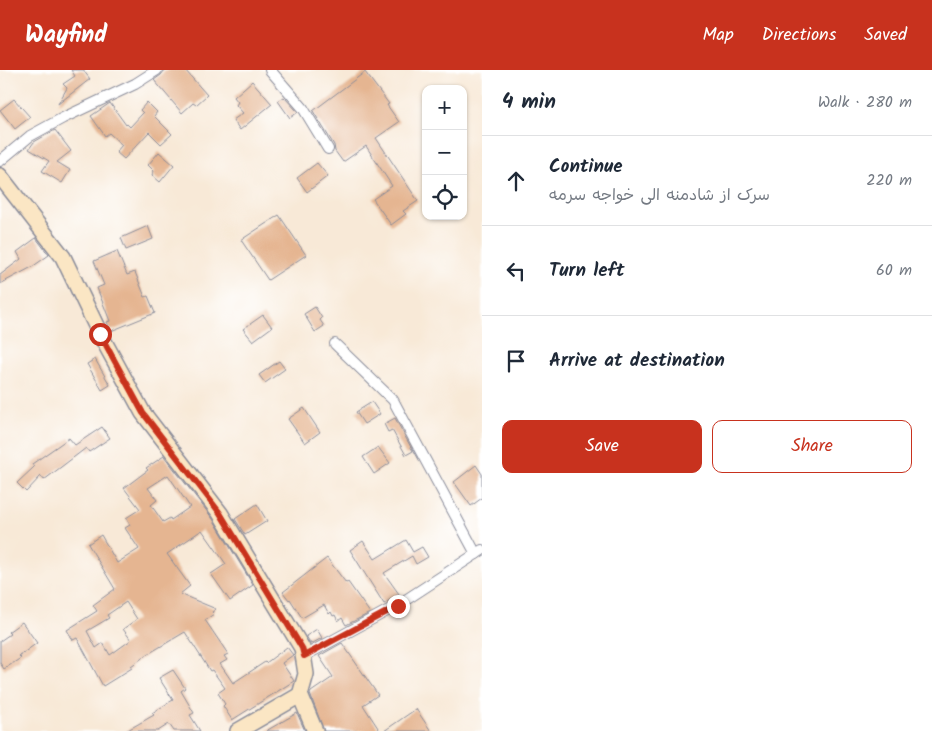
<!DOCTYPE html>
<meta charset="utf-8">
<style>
:root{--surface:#fff;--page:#f6f6f7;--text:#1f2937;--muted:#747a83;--line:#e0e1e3;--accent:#c8321e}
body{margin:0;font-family:Kalam,"Playpen Sans Arabic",sans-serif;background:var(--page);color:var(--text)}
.controls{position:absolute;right:15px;top:15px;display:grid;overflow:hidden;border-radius:10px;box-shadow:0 1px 4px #0004}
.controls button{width:45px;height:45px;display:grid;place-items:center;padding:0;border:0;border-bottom:1px solid var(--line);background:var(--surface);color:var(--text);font:25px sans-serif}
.stop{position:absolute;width:15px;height:15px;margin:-11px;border:4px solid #c8321e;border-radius:50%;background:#fff}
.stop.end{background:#c8321e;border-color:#fff;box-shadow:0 1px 5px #0008}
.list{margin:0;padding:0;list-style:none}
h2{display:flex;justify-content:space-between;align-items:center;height:65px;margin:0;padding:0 20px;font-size:21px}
h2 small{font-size:16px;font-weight:400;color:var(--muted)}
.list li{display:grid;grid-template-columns:32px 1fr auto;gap:15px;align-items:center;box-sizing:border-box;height:90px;padding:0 20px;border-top:1px solid var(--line)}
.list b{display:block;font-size:19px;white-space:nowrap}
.list p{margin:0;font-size:16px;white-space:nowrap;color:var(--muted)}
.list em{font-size:16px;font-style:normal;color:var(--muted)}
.actions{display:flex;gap:10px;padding:15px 20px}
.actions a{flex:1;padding:11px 0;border:1px solid var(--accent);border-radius:10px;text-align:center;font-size:18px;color:var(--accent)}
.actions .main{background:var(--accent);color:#fff}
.icon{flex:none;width:28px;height:28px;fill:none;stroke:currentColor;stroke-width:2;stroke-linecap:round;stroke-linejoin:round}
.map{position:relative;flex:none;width:482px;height:661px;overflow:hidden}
header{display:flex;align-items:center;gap:30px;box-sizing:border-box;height:70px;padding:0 25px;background:var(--accent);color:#fff}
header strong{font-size:24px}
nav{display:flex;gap:28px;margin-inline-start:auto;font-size:18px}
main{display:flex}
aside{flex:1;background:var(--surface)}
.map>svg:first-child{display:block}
.building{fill:#e5b591;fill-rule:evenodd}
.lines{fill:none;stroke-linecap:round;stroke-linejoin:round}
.street-casing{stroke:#8a8c9a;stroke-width:12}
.secondary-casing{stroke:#8a8c9a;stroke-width:18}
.street{stroke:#fff;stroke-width:10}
.secondary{stroke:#fbe6c4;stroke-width:15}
.route{stroke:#c8321e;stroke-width:6}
</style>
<header>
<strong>Wayfind</strong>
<nav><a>Map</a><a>Directions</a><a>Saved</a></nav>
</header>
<main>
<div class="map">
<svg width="482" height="661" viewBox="0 0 482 661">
<rect width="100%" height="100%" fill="#fff"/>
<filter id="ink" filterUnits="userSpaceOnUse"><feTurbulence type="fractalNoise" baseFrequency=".02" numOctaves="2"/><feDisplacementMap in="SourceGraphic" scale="10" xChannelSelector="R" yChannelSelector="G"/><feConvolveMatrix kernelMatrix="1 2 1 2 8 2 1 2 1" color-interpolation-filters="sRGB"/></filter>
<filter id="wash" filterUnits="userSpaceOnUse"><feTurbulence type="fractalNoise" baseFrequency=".0096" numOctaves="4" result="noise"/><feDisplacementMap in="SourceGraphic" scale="20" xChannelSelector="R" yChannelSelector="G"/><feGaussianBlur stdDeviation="1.12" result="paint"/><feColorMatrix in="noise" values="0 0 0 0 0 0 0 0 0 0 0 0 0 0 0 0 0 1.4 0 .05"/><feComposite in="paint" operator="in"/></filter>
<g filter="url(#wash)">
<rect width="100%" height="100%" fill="#f8e9d7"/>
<g id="blocks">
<!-- building -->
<g class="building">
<polygon points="71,0 83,0 90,9 58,34 67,18 63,14 75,6"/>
<polygon points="165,0 185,0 207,25 196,35 193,33 182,43 154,10 161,5"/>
<polygon points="365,2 389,34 387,35 399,52 376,68 418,131 403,141 406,144 391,155 373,129 392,116 366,76 343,92 335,81 334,75 313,41"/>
<polygon points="252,11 272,34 240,60 233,50 243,43 236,35 238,32 234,27"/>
<polygon points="284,27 298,42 290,48 278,31"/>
<polygon points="14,29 30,47 15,59 0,40"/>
<polygon points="147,32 157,42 154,46 172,64 161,74 149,62 124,89 116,82 122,75 109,63 105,66 91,46 110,33 126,55 127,54 130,57 143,43 140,40"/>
<polygon points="55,60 71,81 57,92 70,100 62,113 42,101 49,91 29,79 34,72"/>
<polygon points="159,82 174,95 160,112 152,105 154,101 148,95"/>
<polygon points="317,93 328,106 307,122 297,108"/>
<polygon points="279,145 306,185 268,210 241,170"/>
<polygon points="148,156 153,169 126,180 121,168"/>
<polygon points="36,168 49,185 32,197 0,214 0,205 21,189 17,182"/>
<polygon points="117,181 127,205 135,202 145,227 148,226 155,243 111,261 107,252 110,251 97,218 104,215 94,191"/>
<polygon points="315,237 322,248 320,250 324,256 315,262 304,244"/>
<polygon points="263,245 272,257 253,271 243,259"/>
<polygon points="95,289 110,315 102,320 87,294"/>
<polygon points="279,291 285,299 265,313 259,305"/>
<polygon points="372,332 380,344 364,354 356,342"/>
<polygon points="304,338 320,362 305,373 288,349"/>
<polygon points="395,348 413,381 406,385 392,360 388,362 384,354"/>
<polygon points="102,357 110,368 89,382 86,378 44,410 41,406 26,422 17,413 34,397 32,394 69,368 75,375"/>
<polygon points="378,377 390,393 374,404 363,387"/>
<path d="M164 386 213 449 253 515 230 531 211 504 226 494 202 460 167 484 190 516 180 524 216 539 212 542 214 544 205 550 228 584 224 586 227 590 220 594 233 613 265 592 266 593 287 577 293 585 282 593 294 611 232 650 223 636 225 634 218 623 225 618 212 600 210 601 185 562 148 584 131 596 132 598 103 616 77 568 73 570 67 560 97 541 93 535 115 519 88 474 101 465 117 493 139 479 125 458 130 455 126 448 140 439 124 418 148 400 146 398ZM168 405 190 437 171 450 170 448 163 452 151 435 157 430 148 418ZM126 532 137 549 123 559 131 570 110 585 103 573 96 578 87 561 109 548 107 545Z"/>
<polygon points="476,395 482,404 482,428 471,436 454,412"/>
<polygon points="257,434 267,451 245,465 235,449"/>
<polygon points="406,470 413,482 422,477 428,487 416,494 412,486 384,503 399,524 384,534 350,480 363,471 375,489"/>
<polygon points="327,488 346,513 348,512 370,543 346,555 342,548 338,551 335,545 333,546 331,542 329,544 324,535 302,548 290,529 289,530 283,522"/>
<polygon points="22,552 37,573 19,586 21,588 4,599 0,593 0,571 10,564 8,562"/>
<polygon points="317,559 322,568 311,574 306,566"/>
<polygon points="342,573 378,625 363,635 380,661 324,661 310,624 311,622 333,607 319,586"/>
<polygon points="173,600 185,618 181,621 194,643 190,645 200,661 174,661 169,654 158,661 126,661 154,645 152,643 173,630 159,608"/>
<polygon points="416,639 431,661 384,661"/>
<polygon points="297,643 305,661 266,661"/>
</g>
</g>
</g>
<g filter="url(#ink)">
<use href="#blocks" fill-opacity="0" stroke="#8a8c9a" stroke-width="1"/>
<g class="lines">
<!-- street casing -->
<g class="street-casing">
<g id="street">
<polyline points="270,0 303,38 328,79"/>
<polyline points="0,91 30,66 63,48 135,14 157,0"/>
<polyline points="335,274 393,330 476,484"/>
<polyline points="304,586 398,535 482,480"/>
</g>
</g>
<!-- secondary casing -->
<g class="secondary-casing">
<g id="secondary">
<polyline points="0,106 63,187 100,264 143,343 220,443 302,578 306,604 300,625 315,661"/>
<polyline points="238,661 300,625"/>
</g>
</g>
<!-- street -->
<use href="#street" class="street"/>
<!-- secondary -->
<use href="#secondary" class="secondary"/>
</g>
</g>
<g class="lines" filter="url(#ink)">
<!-- route -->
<polyline class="route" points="100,264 143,343 220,443 302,578 304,586 398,536"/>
</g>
</svg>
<div class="controls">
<button>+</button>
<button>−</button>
<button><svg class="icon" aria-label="locate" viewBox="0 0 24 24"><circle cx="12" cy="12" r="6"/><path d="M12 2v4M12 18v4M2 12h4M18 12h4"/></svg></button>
</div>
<div class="stop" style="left:100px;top:264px"></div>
<div class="stop end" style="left:398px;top:536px"></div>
</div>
<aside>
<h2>4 min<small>Walk · 280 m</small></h2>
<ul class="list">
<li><svg class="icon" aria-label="ahead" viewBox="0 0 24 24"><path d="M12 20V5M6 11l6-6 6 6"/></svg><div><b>Continue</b><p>سرک از شادمنه الی خواجه سرمه</p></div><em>220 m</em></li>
<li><svg class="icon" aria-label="left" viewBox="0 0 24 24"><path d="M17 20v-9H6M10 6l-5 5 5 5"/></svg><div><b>Turn left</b></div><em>60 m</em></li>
<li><svg class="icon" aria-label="arrive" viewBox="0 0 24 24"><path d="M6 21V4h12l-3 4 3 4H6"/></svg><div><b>Arrive at destination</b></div></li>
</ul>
<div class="actions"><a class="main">Save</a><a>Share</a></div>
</aside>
</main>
